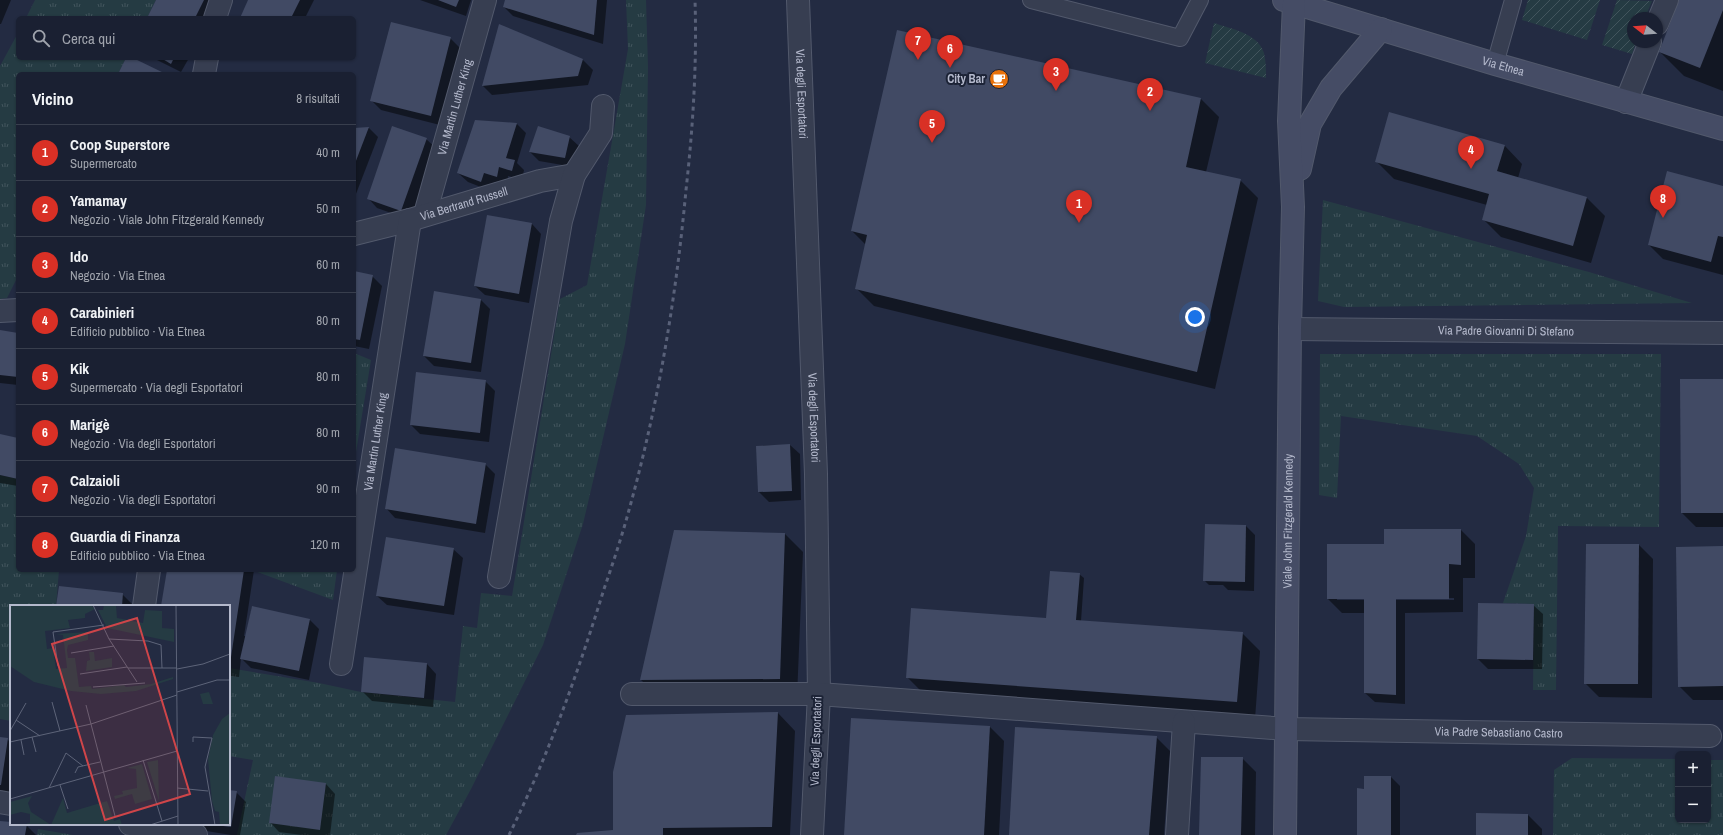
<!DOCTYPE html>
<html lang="it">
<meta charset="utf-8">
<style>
:root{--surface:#1a2032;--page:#23283a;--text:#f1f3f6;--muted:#9fa3ac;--line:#383e4d;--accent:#d93025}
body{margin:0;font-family:"Archivo Narrow",sans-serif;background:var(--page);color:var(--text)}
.controls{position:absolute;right:12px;bottom:12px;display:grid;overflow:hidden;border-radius:6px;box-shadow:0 1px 3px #0004}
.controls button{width:36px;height:36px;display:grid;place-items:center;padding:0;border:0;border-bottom:1px solid var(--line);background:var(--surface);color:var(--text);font:20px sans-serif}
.compass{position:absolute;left:1627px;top:12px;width:36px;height:36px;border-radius:50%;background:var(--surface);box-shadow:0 1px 3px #0004;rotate:287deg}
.you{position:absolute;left:1195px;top:317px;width:14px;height:14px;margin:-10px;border:3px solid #fff;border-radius:50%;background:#1a73e8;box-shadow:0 0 0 6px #1a73e833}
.badge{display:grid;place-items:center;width:26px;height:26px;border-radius:50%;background:var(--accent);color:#fff;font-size:13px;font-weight:700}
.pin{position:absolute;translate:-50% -33px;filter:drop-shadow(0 1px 2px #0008)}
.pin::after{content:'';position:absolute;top:21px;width:14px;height:12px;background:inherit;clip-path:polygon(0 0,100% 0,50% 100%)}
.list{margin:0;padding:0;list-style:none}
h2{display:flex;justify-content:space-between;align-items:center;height:52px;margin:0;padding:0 16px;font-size:17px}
h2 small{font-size:13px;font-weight:400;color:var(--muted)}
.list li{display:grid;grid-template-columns:26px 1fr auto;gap:12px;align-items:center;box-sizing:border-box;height:56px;padding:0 16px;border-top:1px solid var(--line)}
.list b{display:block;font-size:15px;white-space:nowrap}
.list p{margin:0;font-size:13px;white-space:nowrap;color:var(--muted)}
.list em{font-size:13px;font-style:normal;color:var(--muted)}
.icon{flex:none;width:22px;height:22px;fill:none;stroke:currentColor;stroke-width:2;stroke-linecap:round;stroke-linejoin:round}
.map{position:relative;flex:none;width:1723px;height:835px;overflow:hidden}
.search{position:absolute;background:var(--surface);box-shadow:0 1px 3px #0004;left:16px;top:16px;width:340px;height:44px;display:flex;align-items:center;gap:10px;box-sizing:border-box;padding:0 14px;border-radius:6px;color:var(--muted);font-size:15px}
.panel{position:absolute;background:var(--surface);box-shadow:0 1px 3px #0004;left:16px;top:72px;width:340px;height:500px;border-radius:6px}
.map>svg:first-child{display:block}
.grass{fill:url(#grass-tufts)}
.garden{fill:url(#garden-furrows)}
.shadow{fill:#0007;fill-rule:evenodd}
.building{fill:#414a64}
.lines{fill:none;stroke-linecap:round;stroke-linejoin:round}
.service-casing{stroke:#52596c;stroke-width:18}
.minor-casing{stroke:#52596c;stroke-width:24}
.secondary-casing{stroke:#52596c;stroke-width:24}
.service{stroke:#373e51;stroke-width:16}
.minor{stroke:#373e51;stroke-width:22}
.secondary{stroke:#454c65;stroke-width:22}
.rail{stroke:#596179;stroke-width:3;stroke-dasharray:4 4;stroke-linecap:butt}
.labels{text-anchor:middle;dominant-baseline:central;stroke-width:4;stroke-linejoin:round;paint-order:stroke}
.street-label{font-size:12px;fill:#b4b9cc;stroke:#1c2336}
.poi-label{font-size:12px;font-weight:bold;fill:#b4b9cc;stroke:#1c2336;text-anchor:end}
.inset-road{fill:none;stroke:#5d6479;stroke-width:1}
.view{fill:#cf4549;fill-opacity:0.15;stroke:#cf4549;stroke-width:2}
.inset-edge{fill:none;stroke:#b4b9cc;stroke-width:2}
</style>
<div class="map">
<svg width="1723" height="835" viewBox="0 0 1723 835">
<defs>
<pattern id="grass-tufts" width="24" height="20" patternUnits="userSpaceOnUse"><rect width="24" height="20" fill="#253b43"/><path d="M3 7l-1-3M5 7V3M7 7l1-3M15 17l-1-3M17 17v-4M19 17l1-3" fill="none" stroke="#42555d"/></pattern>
<pattern id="garden-furrows" width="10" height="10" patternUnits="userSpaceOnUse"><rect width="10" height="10" fill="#253b43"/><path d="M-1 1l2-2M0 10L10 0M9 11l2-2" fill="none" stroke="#42555d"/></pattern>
</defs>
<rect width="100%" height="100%" fill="#232b42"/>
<!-- grass -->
<g class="grass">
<polygon points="35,0 156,0 147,18 26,18"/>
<polygon points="626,0 646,0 648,67 646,205 625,344 583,524 543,645 471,789 446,835 237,835 253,760 229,756 229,668 319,683 361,692 455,702 463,626 477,628 481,593 512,596 560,299 587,285 628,49"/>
<polygon points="18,33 18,58 126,58 118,74 18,74 18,276 7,298 0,299 0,66"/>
<polygon points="1323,200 1589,272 1692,303 1344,307 1318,301"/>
<polygon points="354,353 371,360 354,464"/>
<polygon points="1320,354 1661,354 1659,527 1558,526 1556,690 1533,690 1534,604 1503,603 1526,536 1534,488 1519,464 1477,436 1341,416 1337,498 1319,495"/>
<polygon points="0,475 18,479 18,570 59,570 56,606 11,606 11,721 0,719"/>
<polygon points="252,570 337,570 333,600"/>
<polygon points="1572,758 1678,759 1678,820 1708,820 1708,760 1723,760 1723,835 1553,835 1554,770"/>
<polygon points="38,829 73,835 37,835"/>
</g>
<!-- garden -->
<g class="garden">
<polygon points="1528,0 1600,0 1587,40 1522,20"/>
<polygon points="1617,0 1652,1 1645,18 1633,18 1633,42 1636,42 1632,54 1602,45"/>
<path d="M1214 23C1231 29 1258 33 1264 53 1266 61 1266 70 1266 78L1205 63Z"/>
</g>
<!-- shadow -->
<g class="shadow">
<polygon points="0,0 11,0 1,24 0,24"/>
<polygon points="157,0 218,0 209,18 148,18"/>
<polygon points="249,0 314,0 305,18 241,18"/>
<polygon points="420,0 471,0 466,16"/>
<polygon points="506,0 607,0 603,44 513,16 504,7"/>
<polygon points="1680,0 1723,0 1723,91 1684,76 1660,52"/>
<polygon points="500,26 583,60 593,70 588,85 492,95 483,86"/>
<polygon points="898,31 1201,99 1219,117 1206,172 1240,180 1258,198 1215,389 874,306 856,288 866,245 852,231"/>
<polygon points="450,38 460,48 440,125 381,110 371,100"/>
<polygon points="153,58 189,58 181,72"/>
<polygon points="517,124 526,133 517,163 524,170 522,180 508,176 507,186 494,182 491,191 468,182 458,173"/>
<polygon points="369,128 378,137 354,199 354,129"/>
<polygon points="569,137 579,146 574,167 539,161 530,152"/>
<polygon points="426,139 436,148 411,220 377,208 368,198"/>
<polygon points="1505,146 1522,164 1518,178 1587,198 1605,216 1591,263 1501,237 1483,219 1487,205 1394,179 1376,161"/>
<polygon points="1723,187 1723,275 1663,259 1649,245"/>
<polygon points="488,216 532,224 541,234 529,303 485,295 475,286"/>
<polygon points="354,272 372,276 382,286 369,349 354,346"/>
<polygon points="481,300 490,309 481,372 434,366 424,356"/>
<polygon points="0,331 18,334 18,385 0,383"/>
<polygon points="1723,380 1723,527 1696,527 1682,513"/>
<polygon points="485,381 495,391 489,442 420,434 411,425"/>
<polygon points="0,435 18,439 18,486 0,483"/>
<polygon points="790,445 800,454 801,500 769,502 759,492 757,446"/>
<polygon points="485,464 495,474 485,533 395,518 386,508"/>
<polygon points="1246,526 1255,535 1254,591 1228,590 1223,585 1209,585 1204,580"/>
<path d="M1461 530 1475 544V578H1463V612L1405 613V704L1375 702 1365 693V613H1342L1328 599 1385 545ZM1337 598H1454V600H1337Z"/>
<polygon points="785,534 803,552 797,697 659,697 641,680"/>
<polygon points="1639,545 1653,559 1652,698 1599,697 1585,683"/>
<polygon points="1723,547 1723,700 1693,700 1679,686"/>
<polygon points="453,549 463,558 454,615 387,605 377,596"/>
<polygon points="168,570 254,570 244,636 246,636 252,607 310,620 319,629 309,680 251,668 241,658 239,677 229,676 229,606 162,606"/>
<polygon points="1079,574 1084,578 1081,621 1242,633 1260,651 1255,719 921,691 907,677 1049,619"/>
<polygon points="122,594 132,604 132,606 57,606"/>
<polygon points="1479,604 1533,605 1543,614 1542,669 1488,669 1478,659"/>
<polygon points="427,664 436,674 433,707 372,701 362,691"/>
<polygon points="778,713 795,731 790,835 577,835 616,832"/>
<polygon points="990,727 1004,741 999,835 845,835"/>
<polygon points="1156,737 1170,751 1164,835 1010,835"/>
<polygon points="0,738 7,739 11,743 10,796 0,794"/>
<polygon points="1242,758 1256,772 1255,835 1200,835"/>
<polygon points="1391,777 1400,786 1400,835 1358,835"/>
<polygon points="326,784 335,794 330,835 302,835 279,832 270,822"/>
<polygon points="229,791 236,792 246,802 240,835 231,835 163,824 229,824"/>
<polygon points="1528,815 1542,829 1542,835 1477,835"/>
<polygon points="0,822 26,825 36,835 0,835"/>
</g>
<!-- building -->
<g class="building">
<polygon points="156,0 204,0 195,18 147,18"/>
<polygon points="248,0 300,0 291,18 240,18"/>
<polygon points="438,0 459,0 456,7"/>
<polygon points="505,0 597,0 594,35 503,7"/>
<polygon points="1679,0 1723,0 1723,10 1700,68 1659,52"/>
<polygon points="391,22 451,37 431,116 370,101"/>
<polygon points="499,24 583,59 578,76 482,86"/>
<polygon points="897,30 1201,98 1186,167 1241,179 1197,372 855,289 867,235 851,231"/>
<polygon points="126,58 133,58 166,74 118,74"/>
<polygon points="161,58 174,58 171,64"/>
<polygon points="1389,112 1505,145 1497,171 1587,197 1573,246 1482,220 1489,194 1375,162"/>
<polygon points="475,120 517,123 506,158 515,160 512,171 499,167 497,177 484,173 481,182 457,173"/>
<polygon points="392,126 427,138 401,211 367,199"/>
<polygon points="538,126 570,136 565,158 529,152"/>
<polygon points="369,127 354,166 354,128"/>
<polygon points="1667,171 1723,186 1723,237 1718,236 1711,262 1648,245"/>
<polygon points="487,215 532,223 519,294 474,286"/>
<polygon points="354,271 373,275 360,340 354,339"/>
<polygon points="434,291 481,299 471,363 423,356"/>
<polygon points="0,330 18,333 18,377 0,375"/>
<polygon points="416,372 486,380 480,433 410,425"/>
<polygon points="1680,379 1723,379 1723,513 1681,513"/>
<polygon points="0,434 18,438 18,479 0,475"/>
<polygon points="790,444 792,491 758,492 756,446"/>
<polygon points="395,448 486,463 476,524 385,509"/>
<polygon points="1205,524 1246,525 1245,582 1203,581"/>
<polygon points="1384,529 1461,529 1461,565 1449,564 1449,599 1396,599 1396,695 1364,693 1364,599 1327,599 1327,544 1384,544"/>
<polygon points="674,530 785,533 780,679 640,680"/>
<polygon points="386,537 454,548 444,606 376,596"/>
<polygon points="1586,544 1639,544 1638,684 1584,684"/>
<polygon points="1723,546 1723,686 1678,687 1676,547"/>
<polygon points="167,570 244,570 230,664 229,606 161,606"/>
<polygon points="1050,571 1080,573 1076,620 1243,632 1237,702 906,678 911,608 1046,618"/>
<polygon points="59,586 123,593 122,606 56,606"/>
<polygon points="1478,603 1534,604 1533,660 1477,659"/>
<polygon points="252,606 310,619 299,671 240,659"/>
<polygon points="364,657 427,663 424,698 361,692"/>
<polygon points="778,712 772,827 663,828 663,835 576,835 577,833 613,830 613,772 626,715"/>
<polygon points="851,718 990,726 984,835 844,835"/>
<polygon points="1015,727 1157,736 1149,835 1009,835"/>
<polygon points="0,737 8,738 1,785 0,785"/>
<polygon points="1201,757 1243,757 1241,835 1199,835"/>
<polygon points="275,776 326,783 320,830 269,823"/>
<polygon points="1364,776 1391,776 1391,835 1357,835 1357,788 1364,789"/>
<polygon points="229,790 237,791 231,827 215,825 229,824"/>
<polygon points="1476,813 1528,814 1528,835 1476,835"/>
<polygon points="0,821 11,822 11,824 27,824 25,835 0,835"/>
</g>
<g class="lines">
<!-- service casing -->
<g class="service-casing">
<g id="service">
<polyline points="1031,0 1180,38 1200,0"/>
<polyline points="1495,64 1513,0"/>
</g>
</g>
<!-- minor casing -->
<g class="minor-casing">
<g id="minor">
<path id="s1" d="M798 0 816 474 819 694 812 835"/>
<polyline points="215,18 221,0"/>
<polyline points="1657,24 1667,0"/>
<polyline points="204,74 207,58"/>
<polyline points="1626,102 1650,42"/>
<path id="s2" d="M425 214 485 0"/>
<path id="s3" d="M354 234 410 220 540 181 574 175"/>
<polyline points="0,311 18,310"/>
<path id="s4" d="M1290 329 1723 333"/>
<polyline points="499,577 561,221 574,175 601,133 603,106"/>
<polyline points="144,606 149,570"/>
<path id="s5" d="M341 664 410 220"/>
<path id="s6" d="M632 694H819L1287 729 1710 736"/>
<polyline points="0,802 11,804"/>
<polyline points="130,824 196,835"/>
<polyline points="1177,835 1184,722"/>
</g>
</g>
<!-- secondary casing -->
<g class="secondary-casing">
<g id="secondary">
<path id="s7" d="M1284 0 1495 64 1723 129"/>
<polyline points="1300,169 1310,124 1331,88 1381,29"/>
<path id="s8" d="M1285 835 1290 329 1293 207 1289 121 1294 3"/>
</g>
</g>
<!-- service -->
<use href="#service" class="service"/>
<!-- minor -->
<use href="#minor" class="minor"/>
<!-- secondary -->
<use href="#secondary" class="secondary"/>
<!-- rail -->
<path class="rail" d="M509 835C548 756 578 673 604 589 613 563 622 536 629 510 658 406 676 298 686 190 693 127 697 64 695 0"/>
</g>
<!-- icons -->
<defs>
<g id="cafe-disc" transform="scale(1)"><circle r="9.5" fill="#e8710a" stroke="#1c2336"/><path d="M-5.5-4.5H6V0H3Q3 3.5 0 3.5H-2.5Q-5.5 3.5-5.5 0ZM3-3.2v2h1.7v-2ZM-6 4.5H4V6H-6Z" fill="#fff"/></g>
</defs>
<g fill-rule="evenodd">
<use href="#cafe-disc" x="999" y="79"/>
</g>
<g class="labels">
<!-- street labels -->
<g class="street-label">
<text stroke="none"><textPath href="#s7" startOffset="229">Via Etnea</textPath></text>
<text stroke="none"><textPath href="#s1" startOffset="94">Via degli Esportatori</textPath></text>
<text stroke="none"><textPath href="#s2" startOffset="111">Via Martin Luther King</textPath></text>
<text stroke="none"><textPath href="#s3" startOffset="114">Via Bertrand Russell</textPath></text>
<text stroke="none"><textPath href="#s4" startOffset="216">Via Padre Giovanni Di Stefano</textPath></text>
<text stroke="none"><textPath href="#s1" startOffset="418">Via degli Esportatori</textPath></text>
<text stroke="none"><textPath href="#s5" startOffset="225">Via Martin Luther King</textPath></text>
<text stroke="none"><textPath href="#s8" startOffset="314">Viale John Fitzgerald Kennedy</textPath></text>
<text stroke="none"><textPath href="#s6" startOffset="868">Via Padre Sebastiano Castro</textPath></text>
<text transform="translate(816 741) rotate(-88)">Via degli Esportatori</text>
</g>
<!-- poi labels -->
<g class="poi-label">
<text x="985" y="79">City Bar</text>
</g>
</g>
<!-- overview -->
<g transform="translate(10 605)">
<rect width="220" height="220" fill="#232b42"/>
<path d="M0 0H81L85 4 75 9V13L58 15 60 23 35 26 37 44 43 43 46 64 57 63 53 30 46 29 78 27V35L58 40 57 45 58 53H65L69 82 81 81 82 84 114 80 116 82 141 79 163 72V74L126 86 91 89 61 86 24 77 0 61ZM94 0 106 1 107 13 133 18 135 5 152 6V23L164 24V37L97 23 88 5H93ZM79 47H84L85 56 102 53V62L76 66 77 56 80 55ZM199 87 203 99H193L190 89ZM220 108V220H210L209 207 205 206 202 196 198 154 203 130 212 114ZM148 155 149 196 137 157ZM132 159 142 194 125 199 122 189 105 194 104 191 113 189 112 186 127 183 126 164 117 163ZM22 191 18 198 21 207 41 220H12L20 218V209L11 207 0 210V197ZM53 193 57 208 97 196 104 216 110 214 112 220H41Z" fill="#253b43"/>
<path class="inset-road" d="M83 0 99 34 127 77M166 0 168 220M99 34 138 36 151 40 152 63M61 48 104 41M48 61 43 27 94 20M118 63H167M167 64 193 59 220 49M70 69 117 62M83 82 135 78M167 87 207 75H220M42 97 50 126M76 100 105 211M6 115 30 131M0 126 16 98M22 132 26 147M11 135 14 150M0 137 81 119 167 90M183 137V132L202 133 195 162 205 220M133 155 152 216M65 168 68 162 90 157M50 180 58 204M39 183 56 148 73 161M167 183 198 186M0 194 167 146M140 220 168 211"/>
<path class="view" d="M127 13 180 189 95 215 42 39Z"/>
<rect width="220" height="220" class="inset-edge"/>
</g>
</svg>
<div class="controls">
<button>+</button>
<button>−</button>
</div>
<svg class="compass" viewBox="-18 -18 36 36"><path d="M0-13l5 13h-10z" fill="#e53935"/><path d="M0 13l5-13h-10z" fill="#9fa3ac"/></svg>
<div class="you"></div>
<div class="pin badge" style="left:1079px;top:223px">1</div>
<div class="pin badge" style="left:1150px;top:111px">2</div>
<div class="pin badge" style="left:1056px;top:91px">3</div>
<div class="pin badge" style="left:1471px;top:169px">4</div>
<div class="pin badge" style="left:932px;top:143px">5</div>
<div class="pin badge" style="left:950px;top:68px">6</div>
<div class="pin badge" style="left:918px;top:60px">7</div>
<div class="pin badge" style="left:1663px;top:218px">8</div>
<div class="search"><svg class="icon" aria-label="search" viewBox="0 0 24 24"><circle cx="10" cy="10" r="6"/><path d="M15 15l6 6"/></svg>Cerca qui</div>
<section class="panel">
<h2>Vicino<small>8 risultati</small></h2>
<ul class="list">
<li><span class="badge">1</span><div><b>Coop Superstore</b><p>Supermercato</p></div><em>40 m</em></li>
<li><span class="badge">2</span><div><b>Yamamay</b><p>Negozio · Viale John Fitzgerald Kennedy</p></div><em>50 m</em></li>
<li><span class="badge">3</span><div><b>Ido</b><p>Negozio · Via Etnea</p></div><em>60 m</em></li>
<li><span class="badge">4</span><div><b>Carabinieri</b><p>Edificio pubblico · Via Etnea</p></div><em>80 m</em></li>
<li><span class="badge">5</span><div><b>Kik</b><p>Supermercato · Via degli Esportatori</p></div><em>80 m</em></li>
<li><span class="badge">6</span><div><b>Marigè</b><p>Negozio · Via degli Esportatori</p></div><em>80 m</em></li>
<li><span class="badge">7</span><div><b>Calzaioli</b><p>Negozio · Via degli Esportatori</p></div><em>90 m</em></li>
<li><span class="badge">8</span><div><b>Guardia di Finanza</b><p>Edificio pubblico · Via Etnea</p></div><em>120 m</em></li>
</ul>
</section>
</div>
